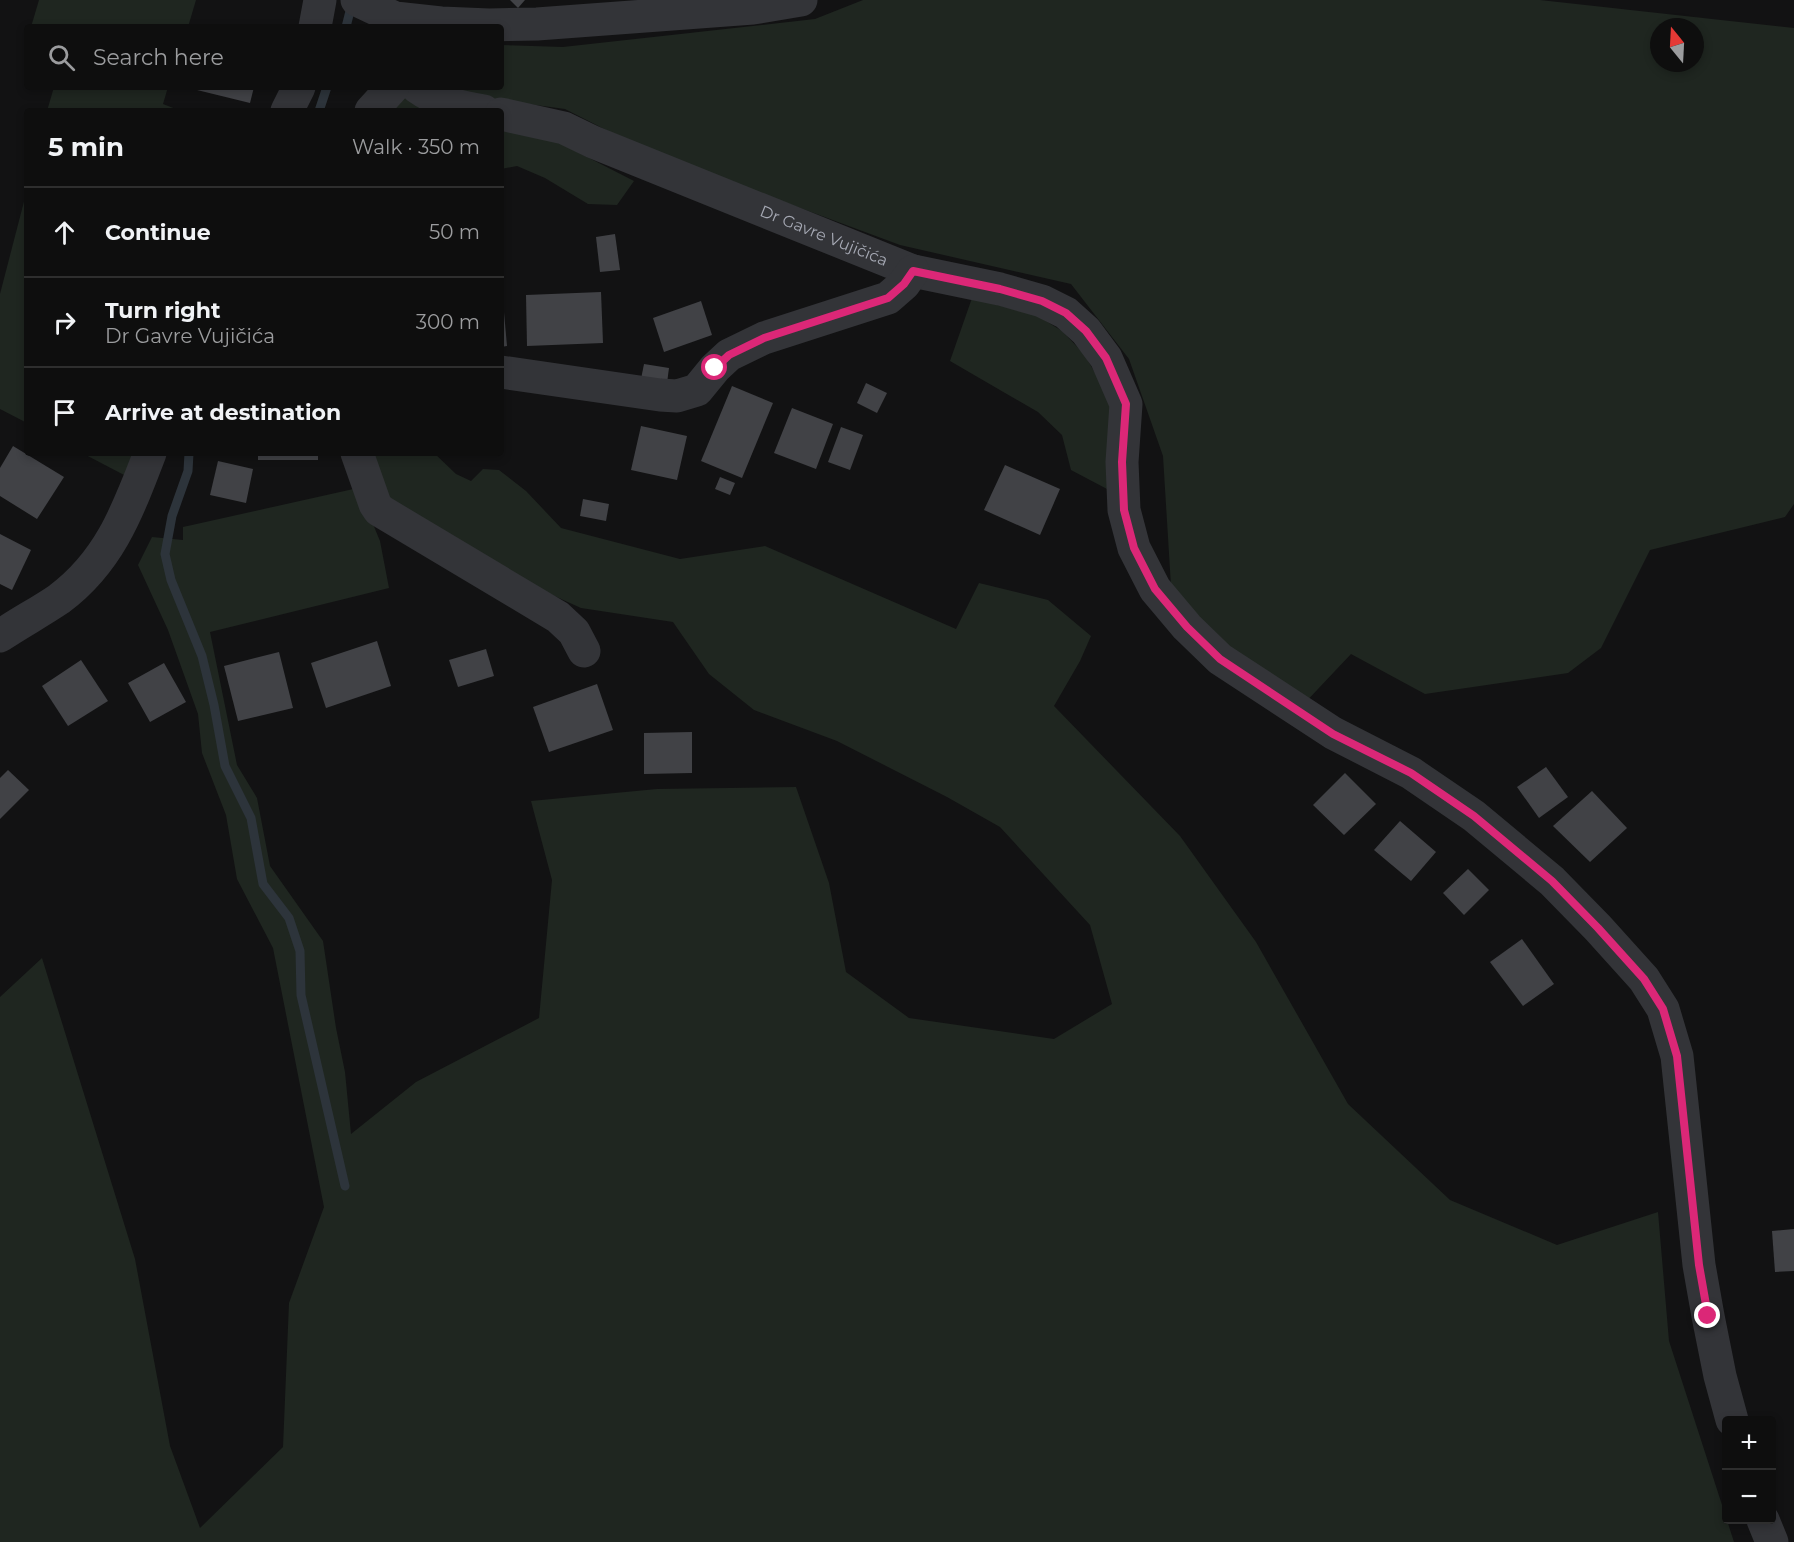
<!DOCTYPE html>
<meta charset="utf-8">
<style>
:root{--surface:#0e0e0e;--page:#1c1c1c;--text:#f1f3f6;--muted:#9b9c9e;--line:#2e2e2e}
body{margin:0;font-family:Montserrat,sans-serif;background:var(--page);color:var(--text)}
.controls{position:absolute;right:18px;bottom:18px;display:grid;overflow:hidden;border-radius:6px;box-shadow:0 3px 9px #0003}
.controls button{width:54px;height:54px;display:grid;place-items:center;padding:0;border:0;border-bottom:2px solid var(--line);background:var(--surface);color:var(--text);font:30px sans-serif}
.compass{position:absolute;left:1650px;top:18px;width:54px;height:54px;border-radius:50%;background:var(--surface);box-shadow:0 3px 9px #0003;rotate:342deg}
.stop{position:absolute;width:18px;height:18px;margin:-14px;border:4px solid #db2777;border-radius:50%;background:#fff}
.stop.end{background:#db2777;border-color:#fff;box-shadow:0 2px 6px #0008}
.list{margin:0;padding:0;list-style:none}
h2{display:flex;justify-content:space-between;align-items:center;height:78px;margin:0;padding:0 24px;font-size:26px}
h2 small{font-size:20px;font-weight:400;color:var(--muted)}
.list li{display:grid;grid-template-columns:39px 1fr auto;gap:18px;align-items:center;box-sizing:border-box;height:90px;padding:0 24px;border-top:2px solid var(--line)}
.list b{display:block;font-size:22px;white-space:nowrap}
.list p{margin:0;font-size:20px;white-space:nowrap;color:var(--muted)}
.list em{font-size:20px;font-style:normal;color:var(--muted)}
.icon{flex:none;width:33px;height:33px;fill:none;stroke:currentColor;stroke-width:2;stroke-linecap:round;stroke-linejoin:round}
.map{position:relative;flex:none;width:1794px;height:1542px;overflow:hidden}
.search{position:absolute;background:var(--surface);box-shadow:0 3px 9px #0003;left:24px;top:24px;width:480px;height:66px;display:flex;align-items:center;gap:15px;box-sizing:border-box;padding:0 21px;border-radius:6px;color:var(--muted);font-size:22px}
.panel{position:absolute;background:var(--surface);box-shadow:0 3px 9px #0003;left:24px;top:108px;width:480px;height:348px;border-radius:6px}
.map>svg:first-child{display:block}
.green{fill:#1f2620;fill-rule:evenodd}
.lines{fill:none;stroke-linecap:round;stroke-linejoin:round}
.stream{stroke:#2d343b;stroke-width:9}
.building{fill:#414246}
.minor{stroke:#333438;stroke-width:33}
.route{stroke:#db2777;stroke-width:8}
.labels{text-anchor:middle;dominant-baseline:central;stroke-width:5;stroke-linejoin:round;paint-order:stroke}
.street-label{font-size:16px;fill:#a5a8b3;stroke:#0d0d0e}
</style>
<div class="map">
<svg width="1794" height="1542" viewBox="0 0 1794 1542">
<rect width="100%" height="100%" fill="#121213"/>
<!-- green -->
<g class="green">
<polygon points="39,0 196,0 188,27 31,27"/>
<path d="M863 0H1540L1794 28V504L1785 517 1650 550 1601 648 1568 673 1425 694 1351 654 1301 707 1236 670 1171 586 1163 456 1129 359 1071 284 900 245 776 199 616 135 565 109 456 94 449 87H501V45L563 47 815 19ZM1659 27H1695V63H1659Z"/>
<polygon points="54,87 168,87 163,104 181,111 47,111"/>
<polygon points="404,91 435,111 384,111"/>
<polygon points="501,126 550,138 634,181 617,205 588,204 545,178 517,166 501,169"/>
<polygon points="27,190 27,423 0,409 0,294"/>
<polygon points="972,298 1036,315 1062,331 1084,354 1111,400 1107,489 1071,470 1062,435 1038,412 950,361"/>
<polygon points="82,453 135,453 126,476"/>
<polygon points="368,453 434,453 456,474 471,481 483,469 499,470 526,491 561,528 680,559 765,546 956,629 979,583 1048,600 1091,636 1080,661 1054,706 1180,836 1256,942 1348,1104 1450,1200 1557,1245 1658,1212 1669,1341 1734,1542 0,1542 0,997 42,958 135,1259 170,1446 200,1528 283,1447 289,1303 324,1207 273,948 237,879 226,815 202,753 198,714 168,630 138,565 152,537 183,540 183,527 358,488 380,541 389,588 210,632 237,765 257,798 270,866 323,941 336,1028 345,1072 351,1134 416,1082 539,1018 552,880 531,801 657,789 796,787 829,883 846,972 909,1018 1054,1039 1112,1004 1090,925 1000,827 947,797 837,741 754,710 709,674 673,622 581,608 539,589 390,502"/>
</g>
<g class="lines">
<!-- stream -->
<g class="stream">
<polyline points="346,27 352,3"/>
<polyline points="319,111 327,87"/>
<polyline points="189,453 188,471 172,516 165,554 171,580 202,656 214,705 225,766 251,818 263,884 289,918 300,951 301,995 345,1186"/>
</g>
</g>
<!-- building -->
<g class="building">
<polygon points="510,0 525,0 518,8"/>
<polygon points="198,87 254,87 250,103 197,90"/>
<polygon points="615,234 620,270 600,272 596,237"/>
<polygon points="601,292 603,343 527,346 526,295"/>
<polygon points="501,301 503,301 507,346 501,347"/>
<polygon points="701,301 712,335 664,352 653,318"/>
<polygon points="644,364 669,368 667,383 641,379"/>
<polygon points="866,383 887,393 877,413 857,403"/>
<polygon points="732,386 773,403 742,478 701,461"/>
<polygon points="792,408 833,424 816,469 774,453"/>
<polygon points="641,426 687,436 677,480 631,470"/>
<polygon points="841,427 863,435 850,470 828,462"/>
<polygon points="13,446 64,477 37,519 0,496 0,468"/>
<rect x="258" y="453" width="60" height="7"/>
<polygon points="218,461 253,469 246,503 210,495"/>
<polygon points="1005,465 1060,489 1040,535 984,510"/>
<polygon points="720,477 735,483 730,495 715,489"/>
<polygon points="583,499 609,504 606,521 580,516"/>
<polygon points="0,534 31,550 12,590 0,584"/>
<polygon points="377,641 391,686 326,708 311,663"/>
<polygon points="486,649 494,676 458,687 449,660"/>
<polygon points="279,652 293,708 238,721 224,666"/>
<polygon points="81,660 108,701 68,726 42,686"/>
<polygon points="164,663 186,702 150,722 128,683"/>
<polygon points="597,684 613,730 549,752 533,707"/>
<polygon points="692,732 692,773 644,774 644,733"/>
<polygon points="1546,767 1568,797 1539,818 1517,787"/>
<polygon points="8,770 29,790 0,819 0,778"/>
<polygon points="1345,773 1376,804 1344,835 1313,805"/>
<polygon points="1592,791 1627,828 1590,862 1553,826"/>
<polygon points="1400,821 1436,852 1411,881 1374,850"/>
<polygon points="1468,869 1489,890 1464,915 1443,893"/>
<polygon points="1522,939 1554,984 1523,1006 1490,962"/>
<polygon points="1794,1229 1794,1271 1775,1272 1772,1231"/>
</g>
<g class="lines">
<!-- minor -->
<g class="minor">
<polyline points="357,0 395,18 441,23 489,25 537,24 753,8 801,0"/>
<polyline points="315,27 320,0"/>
<path d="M417 87C438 102 459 107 484 111"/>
<polyline points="287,111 299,87"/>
<polyline points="371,111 393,87"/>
<path id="s1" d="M501 114 564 128 593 142 913 271 1000 289 1042 301 1066 313 1086 331 1106 358 1126 404 1122 462 1124 510 1134 548 1155 589 1187 627 1220 659 1333 733 1411 773 1474 816 1552 881 1598 928 1644 979 1663 1009 1677 1056 1699 1265 1708 1316 1720 1376 1732 1420"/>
<polyline points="501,372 660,395 677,396 697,390 715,368 729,355 764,338 888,298 904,284 913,271"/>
<polyline points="357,453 375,504 379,510 558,617 574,632 584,651"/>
<path d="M0 636C19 623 40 612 59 599 110 561 128 510 150 453"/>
<polyline points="1763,1520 1772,1542"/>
</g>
</g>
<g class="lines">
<!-- route -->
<polyline class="route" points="715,368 729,355 764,338 888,298 904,284 913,271 1000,289 1042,301 1066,313 1086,331 1106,358 1126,404 1122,462 1124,510 1134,548 1155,589 1187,627 1220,659 1333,734 1411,773 1474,816 1552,881 1598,928 1644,979 1663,1009 1677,1056 1699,1265 1708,1316"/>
</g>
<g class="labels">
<!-- street labels -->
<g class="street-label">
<text stroke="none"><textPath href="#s1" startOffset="346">Dr Gavre Vujičića</textPath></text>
</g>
</g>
</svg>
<div class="controls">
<button>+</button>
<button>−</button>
</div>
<svg class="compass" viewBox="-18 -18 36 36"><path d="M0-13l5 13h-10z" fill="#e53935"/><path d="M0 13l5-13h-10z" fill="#9b9c9e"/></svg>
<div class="stop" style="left:715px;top:368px"></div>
<div class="stop end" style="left:1708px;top:1316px"></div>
<div class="search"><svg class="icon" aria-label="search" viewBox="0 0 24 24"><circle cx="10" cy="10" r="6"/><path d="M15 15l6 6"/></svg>Search here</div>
<section class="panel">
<h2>5 min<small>Walk · 350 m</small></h2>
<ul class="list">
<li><svg class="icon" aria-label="ahead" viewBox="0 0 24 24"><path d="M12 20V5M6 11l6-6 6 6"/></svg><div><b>Continue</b></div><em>50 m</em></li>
<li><svg class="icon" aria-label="right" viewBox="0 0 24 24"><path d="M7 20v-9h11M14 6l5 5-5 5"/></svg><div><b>Turn right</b><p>Dr Gavre Vujičića</p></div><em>300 m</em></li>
<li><svg class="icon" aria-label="arrive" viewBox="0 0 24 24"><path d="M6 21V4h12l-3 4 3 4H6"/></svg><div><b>Arrive at destination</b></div></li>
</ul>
</section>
</div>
